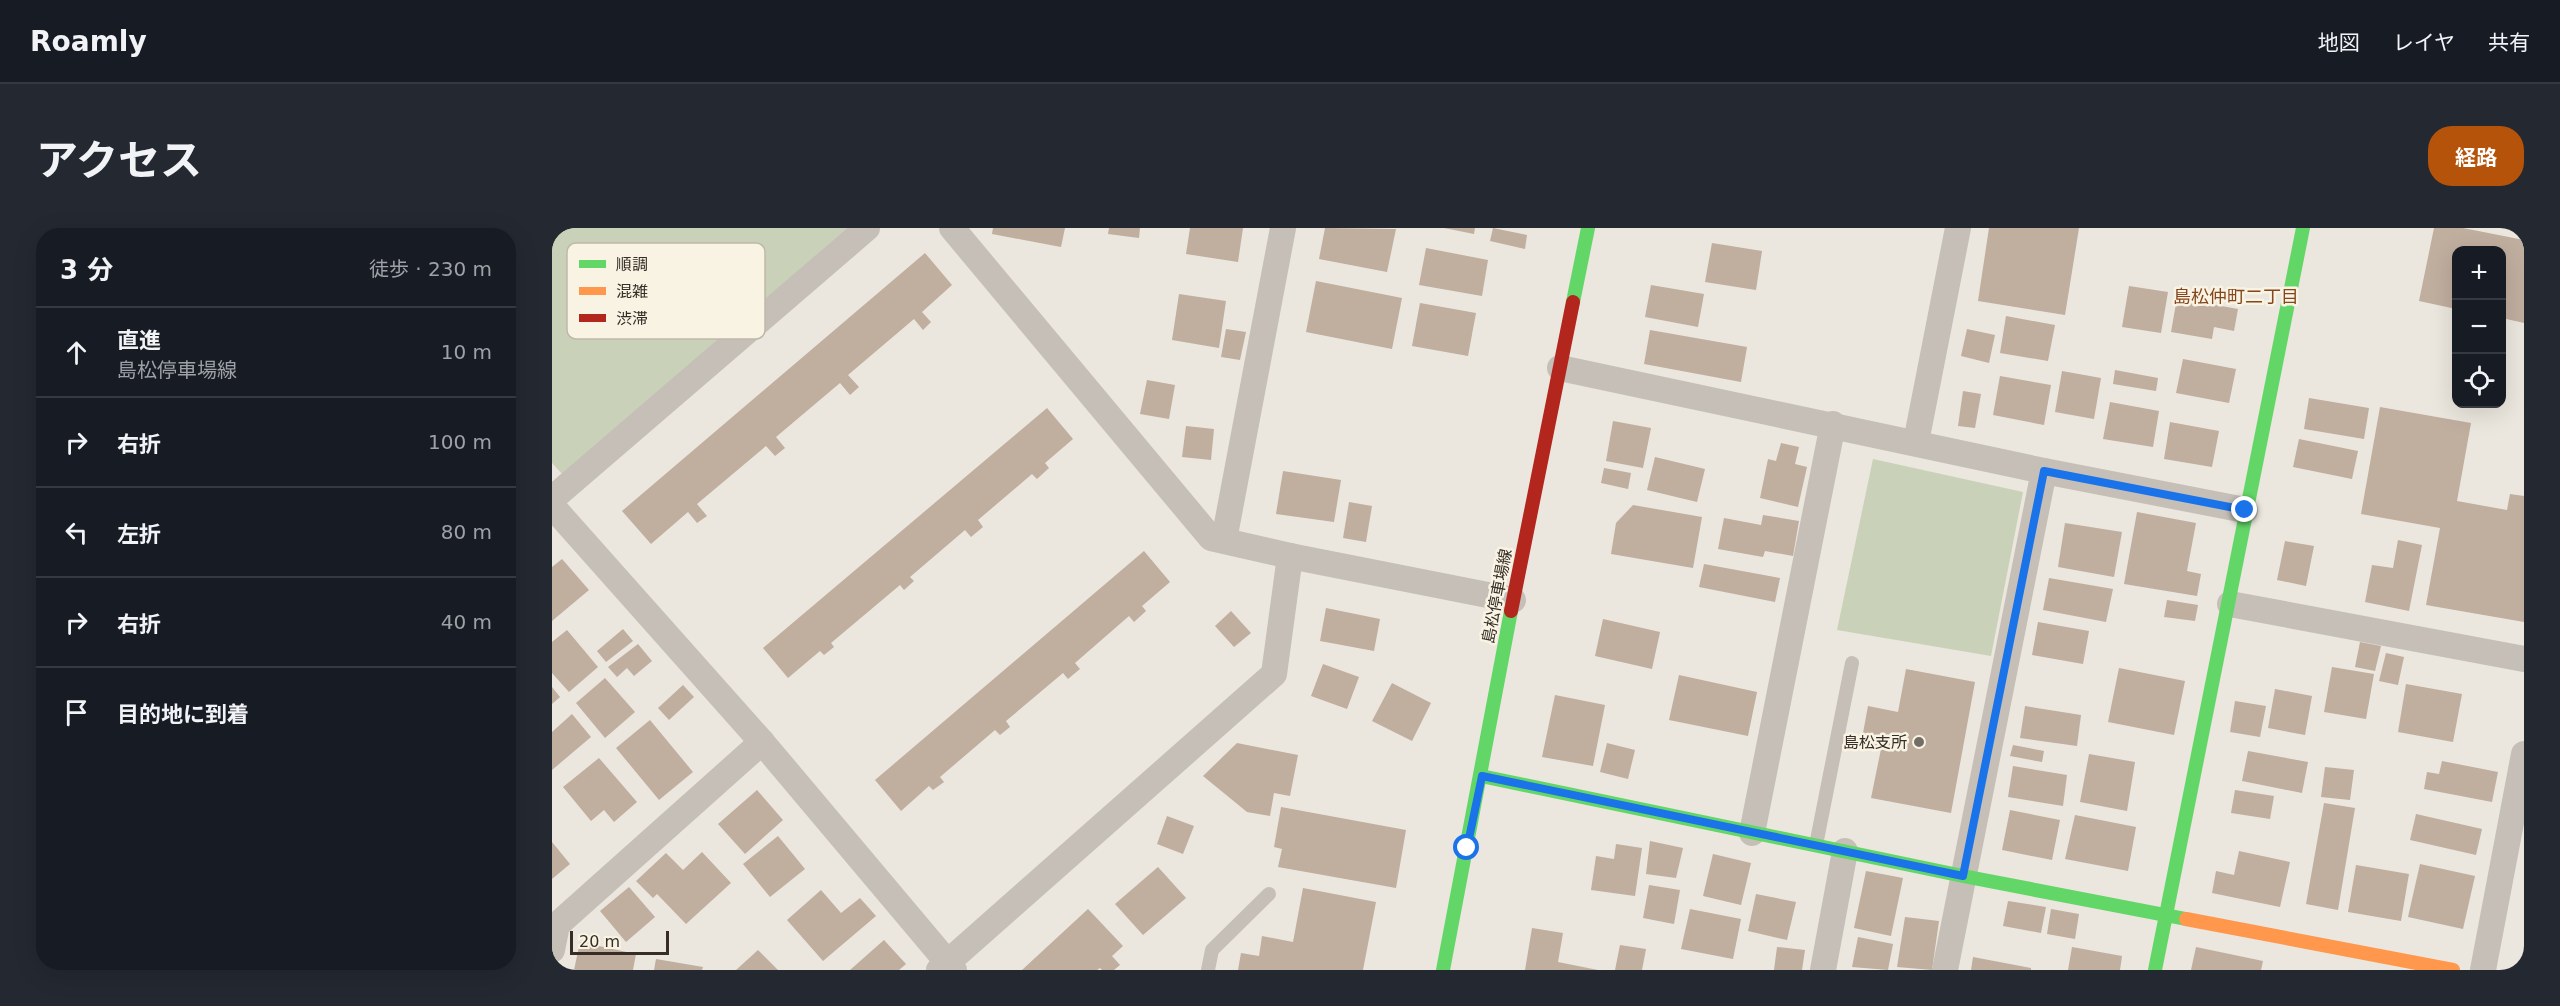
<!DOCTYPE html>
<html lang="ja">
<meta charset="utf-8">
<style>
:root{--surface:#171b24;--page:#242831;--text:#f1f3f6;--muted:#9ea1a6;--line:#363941;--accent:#b45309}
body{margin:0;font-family:"DejaVu Sans","Noto Sans JP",sans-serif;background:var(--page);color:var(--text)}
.controls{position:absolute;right:18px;top:18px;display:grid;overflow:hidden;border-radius:12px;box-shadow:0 6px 24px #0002}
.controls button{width:54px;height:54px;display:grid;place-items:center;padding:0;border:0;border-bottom:2px solid var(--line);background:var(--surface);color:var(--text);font:30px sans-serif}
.scale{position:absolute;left:18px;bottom:15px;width:99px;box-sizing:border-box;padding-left:6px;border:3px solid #352d26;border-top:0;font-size:16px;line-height:21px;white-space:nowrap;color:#352d26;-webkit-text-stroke:4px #f9f3e4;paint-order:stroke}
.stop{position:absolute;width:18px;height:18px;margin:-14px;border:4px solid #1a73e8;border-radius:50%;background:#fff}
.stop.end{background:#1a73e8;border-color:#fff;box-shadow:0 2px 6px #0008}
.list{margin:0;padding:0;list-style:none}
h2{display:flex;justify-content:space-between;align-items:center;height:78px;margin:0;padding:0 24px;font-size:26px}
h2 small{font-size:20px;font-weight:400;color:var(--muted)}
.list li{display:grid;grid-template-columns:39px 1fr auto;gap:18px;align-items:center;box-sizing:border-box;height:90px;padding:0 24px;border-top:2px solid var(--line)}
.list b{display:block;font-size:22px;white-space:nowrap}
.list p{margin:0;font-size:20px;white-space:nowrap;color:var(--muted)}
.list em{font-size:20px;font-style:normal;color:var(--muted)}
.icon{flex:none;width:33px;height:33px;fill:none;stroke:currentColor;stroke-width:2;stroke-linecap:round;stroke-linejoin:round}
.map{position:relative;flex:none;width:1972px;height:742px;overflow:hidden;border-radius:24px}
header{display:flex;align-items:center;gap:36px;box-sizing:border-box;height:84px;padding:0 30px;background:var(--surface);border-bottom:2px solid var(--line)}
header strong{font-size:28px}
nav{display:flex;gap:33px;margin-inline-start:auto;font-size:21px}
.intro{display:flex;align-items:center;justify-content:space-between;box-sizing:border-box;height:144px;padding:0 36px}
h1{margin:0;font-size:42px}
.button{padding:15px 27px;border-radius:24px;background:var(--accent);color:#fff;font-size:21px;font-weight:700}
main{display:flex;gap:36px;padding:0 36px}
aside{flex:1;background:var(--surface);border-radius:24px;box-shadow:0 6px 24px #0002}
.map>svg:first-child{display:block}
.green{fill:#c9d2b8}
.building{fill:#c0ae9f}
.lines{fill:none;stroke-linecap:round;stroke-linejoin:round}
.lane{stroke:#c5bfb7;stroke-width:14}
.street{stroke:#c5bfb7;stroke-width:26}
.fast{stroke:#63d668;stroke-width:14}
.slow{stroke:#ff974d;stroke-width:14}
.jam{stroke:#b3261e;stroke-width:14}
.route{stroke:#1a73e8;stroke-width:8}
.poi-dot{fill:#756e66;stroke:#f9f3e4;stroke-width:2}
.labels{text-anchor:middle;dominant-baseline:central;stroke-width:5;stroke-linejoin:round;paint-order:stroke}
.street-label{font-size:16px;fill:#352d26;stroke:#f9f3e4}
.poi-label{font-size:16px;fill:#352d26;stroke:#f9f3e4;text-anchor:end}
.neighbourhood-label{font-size:18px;fill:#85461e;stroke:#f9f3e4}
.key{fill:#f9f3e4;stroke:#beb8ab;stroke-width:1.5}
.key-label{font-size:16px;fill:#352d26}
</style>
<header>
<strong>Roamly</strong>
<nav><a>地図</a><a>レイヤ</a><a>共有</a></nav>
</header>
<div class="intro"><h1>アクセス</h1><a class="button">経路</a></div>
<main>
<aside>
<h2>3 分<small>徒歩 · 230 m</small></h2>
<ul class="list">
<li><svg class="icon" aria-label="ahead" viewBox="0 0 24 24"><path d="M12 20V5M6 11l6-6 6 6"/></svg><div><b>直進</b><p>島松停車場線</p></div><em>10 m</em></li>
<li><svg class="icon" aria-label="right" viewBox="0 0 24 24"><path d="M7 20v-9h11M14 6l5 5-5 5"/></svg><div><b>右折</b></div><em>100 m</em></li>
<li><svg class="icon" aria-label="left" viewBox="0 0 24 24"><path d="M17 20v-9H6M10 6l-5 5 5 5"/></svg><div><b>左折</b></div><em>80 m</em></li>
<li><svg class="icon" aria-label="right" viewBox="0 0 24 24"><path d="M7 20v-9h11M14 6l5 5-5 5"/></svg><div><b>右折</b></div><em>40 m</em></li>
<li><svg class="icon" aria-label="arrive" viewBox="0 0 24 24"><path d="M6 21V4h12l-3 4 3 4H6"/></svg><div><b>目的地に到着</b></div></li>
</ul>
</aside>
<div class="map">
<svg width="1972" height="742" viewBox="0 0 1972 742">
<rect width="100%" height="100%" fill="#ebe7de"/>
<!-- green -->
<g class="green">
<polygon points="0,0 295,0 11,247 0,235"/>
<polygon points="1321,231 1471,264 1439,428 1285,402"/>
</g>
<!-- building -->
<g class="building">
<polygon points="441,0 513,0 509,19 440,6"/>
<polygon points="557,0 588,0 587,10 556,6"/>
<polygon points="638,0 691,0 686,34 634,26"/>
<polygon points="773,0 844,1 835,44 767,31"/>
<polygon points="892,0 923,0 922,6"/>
<polygon points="941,0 975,7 973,21 938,13"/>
<polygon points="1437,0 1527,0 1513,87 1426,73"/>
<polygon points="1882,0 1911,0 1972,12 1972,95 1950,90 1950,22 1904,22 1904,81 1867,73"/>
<polygon points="1160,15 1210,23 1204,62 1153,54"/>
<polygon points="874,20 936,32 930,68 867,57"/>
<polygon points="373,25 400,57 370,84 379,94 371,102 362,91 296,147 307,159 298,167 288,155 224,209 233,220 223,228 214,218 145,276 155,288 145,295 136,284 99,316 70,283"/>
<polygon points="764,53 850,70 840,121 754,104"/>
<polygon points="1099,57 1152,66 1146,99 1093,89"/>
<polygon points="1577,58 1616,64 1609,105 1570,99"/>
<polygon points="627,66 674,73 667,120 620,112"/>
<polygon points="1625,70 1686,81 1682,103 1662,99 1660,111 1619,104"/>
<polygon points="868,75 924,85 916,128 860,118"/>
<polygon points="1454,88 1503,97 1496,133 1448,125"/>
<polygon points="674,101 694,104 688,132 669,129"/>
<polygon points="1415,101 1443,107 1437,135 1409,128"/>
<polygon points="1098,102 1195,119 1189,154 1092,136"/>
<polygon points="1631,131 1684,141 1677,175 1624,165"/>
<polygon points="1563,142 1606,150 1604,163 1561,156"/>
<polygon points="1510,143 1549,150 1542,191 1503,184"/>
<polygon points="1448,148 1499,157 1492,197 1441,187"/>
<polygon points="595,152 623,157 617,191 588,186"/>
<polygon points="1411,163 1429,166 1423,200 1406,198"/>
<polygon points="1757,170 1817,180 1812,211 1752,201"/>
<polygon points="1558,174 1607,183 1601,219 1551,211"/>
<polygon points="1828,179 1919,195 1905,273 1955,282 1958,266 1972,268 1972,394 1874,377 1888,300 1809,286"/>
<polygon points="495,180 521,211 493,235 497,240 485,251 480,246 426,292 431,299 419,309 413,302 358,349 362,353 352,362 348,357 279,415 282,419 272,427 268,423 236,450 211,420"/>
<polygon points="1061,193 1099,200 1091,240 1054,233"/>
<polygon points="1618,194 1667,203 1660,239 1612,231"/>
<polygon points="634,198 662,201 659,232 630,229"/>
<polygon points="1747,211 1806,223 1800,251 1741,239"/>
<polygon points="1229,215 1247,219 1243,236 1255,239 1246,279 1208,270 1216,231 1224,233"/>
<polygon points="1103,229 1153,241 1145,274 1095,262"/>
<polygon points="1052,240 1079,245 1076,261 1049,255"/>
<polygon points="731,243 789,252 782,294 724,286"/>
<polygon points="797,274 820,278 814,314 791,310"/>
<polygon points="1081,277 1150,289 1141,340 1059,326 1064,295"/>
<polygon points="1585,284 1644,295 1635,343 1649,346 1645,368 1572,356"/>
<polygon points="1211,287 1247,293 1241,328 1213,323 1211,329 1166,321 1172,290 1209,297"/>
<polygon points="1513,295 1570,304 1562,349 1506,339"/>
<polygon points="1846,312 1870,317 1857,383 1813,374 1820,337 1841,340"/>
<polygon points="1733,313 1762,318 1754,358 1725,352"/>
<polygon points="592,323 618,354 590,378 594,383 582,394 577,388 523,435 528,441 516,451 511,445 454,493 458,499 448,507 443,502 388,549 392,554 381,562 377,558 349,583 323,552"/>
<polygon points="10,331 37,362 0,393 0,339"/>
<polygon points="1152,336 1228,350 1223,374 1147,359"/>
<polygon points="1497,350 1561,361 1554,394 1491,382"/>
<polygon points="1615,372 1646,377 1643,393 1612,389"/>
<polygon points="774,380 828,391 822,423 768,413"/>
<polygon points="679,383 699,405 682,419 663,398"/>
<polygon points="1051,391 1108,404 1100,441 1043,428"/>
<polygon points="1486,394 1537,403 1531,436 1480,427"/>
<polygon points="71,401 81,413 54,434 45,423"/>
<polygon points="15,402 46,439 17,464 0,445 0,414"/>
<polygon points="1808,414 1829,418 1823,443 1803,439"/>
<polygon points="86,416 100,433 82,448 75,440 65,449 56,439"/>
<polygon points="1834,425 1852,429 1846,457 1827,453"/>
<polygon points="771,436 807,449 795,481 759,468"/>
<polygon points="1780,439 1822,446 1814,491 1772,484"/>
<polygon points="1567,440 1633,453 1622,507 1556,494"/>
<polygon points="1354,441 1423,454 1399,585 1319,570 1329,521 1321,519 1324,508 1311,505 1316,478 1346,484"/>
<polygon points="1127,447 1205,464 1196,508 1117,492"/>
<polygon points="53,450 83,484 53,510 24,475"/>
<polygon points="840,455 879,475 860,513 820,493"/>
<polygon points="1854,456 1910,466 1901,514 1846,504"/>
<polygon points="131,457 142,469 117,492 106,480"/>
<polygon points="0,459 8,469 0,476"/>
<polygon points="1723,461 1760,468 1753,507 1716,500"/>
<polygon points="1003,467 1053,477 1041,538 990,529"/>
<polygon points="1683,473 1714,478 1708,509 1678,504"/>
<polygon points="1473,478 1529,487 1525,518 1468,510"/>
<polygon points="20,486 39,509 0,542 0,504"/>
<polygon points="98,492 141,544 107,572 64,520"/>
<polygon points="685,515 746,527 738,568 722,565 718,588 695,584 651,548"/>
<polygon points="1055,515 1083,522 1076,551 1048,544"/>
<polygon points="1461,517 1492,523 1490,534 1458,528"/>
<polygon points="1696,523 1756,534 1750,565 1690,553"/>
<polygon points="1537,526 1583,534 1575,583 1528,574"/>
<polygon points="47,530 85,574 62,594 52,582 39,593 11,559"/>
<polygon points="1890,533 1946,544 1940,574 1872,561 1875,544 1887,546"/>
<polygon points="1461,538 1515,547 1511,578 1456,569"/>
<polygon points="1773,539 1802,542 1798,572 1769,569"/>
<polygon points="205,562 231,592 193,626 166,596"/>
<polygon points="1683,562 1722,568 1718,591 1679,585"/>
<polygon points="1772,575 1803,580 1786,682 1754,676"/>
<polygon points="729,579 854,602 844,660 726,639 730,621 722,619"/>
<polygon points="1458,582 1508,592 1500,632 1450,622"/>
<polygon points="1864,586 1930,601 1924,627 1858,612"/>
<polygon points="1523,587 1584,599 1576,643 1513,631"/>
<polygon points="615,588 642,598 631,626 605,616"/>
<polygon points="226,608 253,641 218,669 191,636"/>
<polygon points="1098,613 1131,620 1124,650 1094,646"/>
<polygon points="0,614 18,636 0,651"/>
<polygon points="1064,616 1090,620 1083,668 1039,662 1044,628 1062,631"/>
<polygon points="1687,623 1738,634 1728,679 1660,665 1664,643 1682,647"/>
<polygon points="150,624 179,655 134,696 105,666 101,670 84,653 114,625 131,642"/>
<polygon points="1161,626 1199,635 1189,677 1151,668"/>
<polygon points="1868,636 1923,648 1911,701 1856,689"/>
<polygon points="1804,637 1857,646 1849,693 1796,684"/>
<polygon points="606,639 634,670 591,707 563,676"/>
<polygon points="1314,643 1351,650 1339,708 1302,700"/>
<polygon points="1097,657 1128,662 1122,696 1091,690"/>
<polygon points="77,659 103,689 74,714 48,683"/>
<polygon points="751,660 824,674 811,742 686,742 689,725 707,728 710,708 741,714"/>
<polygon points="269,662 289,685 308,670 324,688 271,733 235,692"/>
<polygon points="1204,666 1244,674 1235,712 1196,703"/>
<polygon points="1456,673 1494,679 1489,705 1451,698"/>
<polygon points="536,681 571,718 560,728 568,737 562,742 550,742 548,740 545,742 470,742"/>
<polygon points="1138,681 1189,691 1181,731 1129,721"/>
<polygon points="1499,681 1527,686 1523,711 1495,706"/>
<polygon points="1353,689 1387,693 1380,742 1345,739"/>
<polygon points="980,700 1011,705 1006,734 1046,742 973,742"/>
<polygon points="1306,709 1341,716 1336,742 1300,739"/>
<polygon points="332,712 354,736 347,742 298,742"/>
<polygon points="28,714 84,726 81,742 22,742"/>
<polygon points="1068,717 1094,721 1090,742 1063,742"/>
<polygon points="1225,719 1253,722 1250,742 1222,742"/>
<polygon points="1520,719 1570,728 1568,742 1516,742"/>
<polygon points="1644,719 1711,733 1709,742 1639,742"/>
<polygon points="206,722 226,742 184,742"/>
<polygon points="1421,729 1479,740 1479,742 1419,742"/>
<polygon points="104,731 151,739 150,742 102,742"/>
</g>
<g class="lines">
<!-- lane -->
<g class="lane">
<polyline points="1264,617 1300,435"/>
<polyline points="656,742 660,722 717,666"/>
</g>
<!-- street -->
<g class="street">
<polyline points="400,0 659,310 738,328 961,372"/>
<polyline points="1008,140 1492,243 1693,282"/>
<polyline points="1364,214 1406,0"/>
<polyline points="0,271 315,0"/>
<polyline points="0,278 210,514 402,742"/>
<polyline points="672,312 731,0"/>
<polyline points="1678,376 1972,431"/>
<polyline points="1200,605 1281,196"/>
<polyline points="0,722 5,697 210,514"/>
<polyline points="387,742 722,446 738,328"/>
<polyline points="1271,742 1293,623"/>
<polyline points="1393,742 1492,243"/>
<polyline points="1931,742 1972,526"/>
</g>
<!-- fast -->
<g class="fast">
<polyline points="1021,74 1036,0"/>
<polyline points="929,548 1411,648 1634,691"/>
<polyline points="891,742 959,383"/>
<polyline points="1603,742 1751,0"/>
</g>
<!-- slow -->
<polyline class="slow" points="1634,691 1901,742"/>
<!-- jam -->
<polyline class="jam" points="959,383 1021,74"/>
</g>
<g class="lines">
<!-- route -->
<polyline class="route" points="915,620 930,548 1411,648 1492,243 1693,282"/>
</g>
<!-- markers -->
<circle class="poi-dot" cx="1367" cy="514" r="6"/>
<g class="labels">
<!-- street labels -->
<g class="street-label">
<text transform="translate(945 368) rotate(-79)">島松停車場線</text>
</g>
<!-- poi labels -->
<g class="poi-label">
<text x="1355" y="514">島松支所</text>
</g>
<!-- neighbourhood labels -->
<g class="neighbourhood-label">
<text x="1684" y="68">島松仲町二丁目</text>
</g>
</g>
<!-- legend -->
<rect x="15" y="15" width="198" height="96" rx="9" class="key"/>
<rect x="27" y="32" width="27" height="8" fill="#63d668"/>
<rect x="27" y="59" width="27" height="8" fill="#ff974d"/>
<rect x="27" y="86" width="27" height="8" fill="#b3261e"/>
<g class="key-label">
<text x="64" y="42">順調</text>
<text x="64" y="69">混雑</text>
<text x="64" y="96">渋滞</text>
</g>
</svg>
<div class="controls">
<button>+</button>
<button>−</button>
<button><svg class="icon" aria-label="locate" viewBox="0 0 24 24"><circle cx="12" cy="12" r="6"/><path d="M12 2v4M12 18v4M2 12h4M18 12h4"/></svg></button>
</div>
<div class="scale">20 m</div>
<div class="stop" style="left:915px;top:620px"></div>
<div class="stop end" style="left:1693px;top:282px"></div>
</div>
</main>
